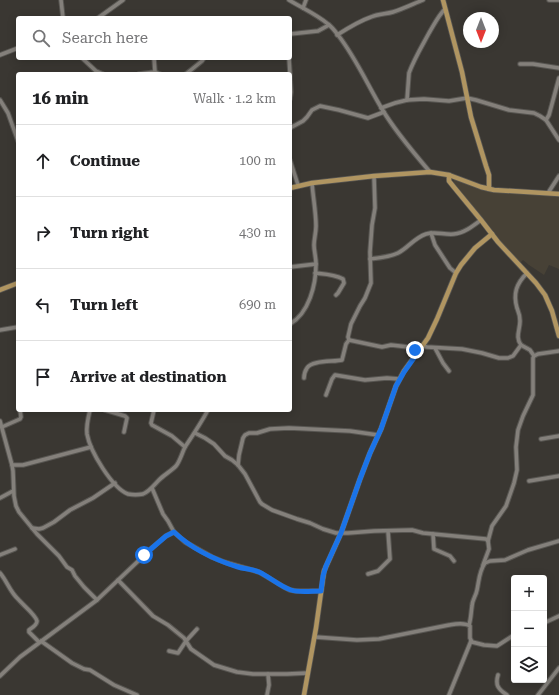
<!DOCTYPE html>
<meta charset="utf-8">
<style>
:root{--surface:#fff;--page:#f6f6f6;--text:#202124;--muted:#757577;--line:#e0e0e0}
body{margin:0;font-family:"Roboto Serif",serif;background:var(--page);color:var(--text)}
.controls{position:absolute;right:12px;bottom:12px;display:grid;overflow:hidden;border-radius:4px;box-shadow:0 2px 10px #0003}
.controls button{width:36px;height:36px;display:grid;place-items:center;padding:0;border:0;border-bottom:1px solid var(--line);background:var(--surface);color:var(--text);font:20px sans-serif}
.compass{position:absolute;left:463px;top:12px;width:36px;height:36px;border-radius:50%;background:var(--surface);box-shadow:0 2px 10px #0003;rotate:180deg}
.stop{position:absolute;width:12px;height:12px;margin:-9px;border:3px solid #1a73e8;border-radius:50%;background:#fff}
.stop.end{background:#1a73e8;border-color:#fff;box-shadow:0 1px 4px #0008}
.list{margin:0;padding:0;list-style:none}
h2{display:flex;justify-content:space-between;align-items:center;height:52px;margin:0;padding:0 16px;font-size:17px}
h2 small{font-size:13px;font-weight:400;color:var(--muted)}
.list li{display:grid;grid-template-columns:26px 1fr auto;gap:12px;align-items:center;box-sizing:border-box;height:72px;padding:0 16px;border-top:1px solid var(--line)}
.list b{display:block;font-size:15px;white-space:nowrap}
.list em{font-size:13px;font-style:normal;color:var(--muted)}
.icon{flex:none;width:22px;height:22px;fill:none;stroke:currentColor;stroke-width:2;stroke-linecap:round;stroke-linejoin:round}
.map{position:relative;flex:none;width:559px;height:695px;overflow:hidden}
.search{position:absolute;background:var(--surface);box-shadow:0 2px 10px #0003;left:16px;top:16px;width:276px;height:44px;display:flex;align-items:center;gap:10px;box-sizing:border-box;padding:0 14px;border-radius:4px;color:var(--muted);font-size:15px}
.panel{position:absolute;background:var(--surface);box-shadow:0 2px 10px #0003;left:16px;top:72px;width:276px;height:340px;border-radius:4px}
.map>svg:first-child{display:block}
.built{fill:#474136}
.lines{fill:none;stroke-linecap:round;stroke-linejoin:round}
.minor-casing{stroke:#585652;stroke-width:5.5}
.major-casing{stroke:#585652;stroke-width:6}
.minor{stroke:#84807b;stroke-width:3.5}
.major{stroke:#b09561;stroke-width:4.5}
.route{stroke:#1a73e8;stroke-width:5}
</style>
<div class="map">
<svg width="559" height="695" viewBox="0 0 559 695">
<rect width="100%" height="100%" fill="#3a3732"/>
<!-- built -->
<polygon class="built" points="454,179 477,188 559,196 559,269 549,265 544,275 529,265 523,260 519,264 497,240 453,183"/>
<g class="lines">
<!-- minor casing -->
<g class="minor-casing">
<g id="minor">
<polyline points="61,0 63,18"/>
<path d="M289 0C302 8 316 14 328 24 332 27 335 31 338 35 356 58 367 84 382 109 395 131 413 152 430 172"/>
<polyline points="549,0 559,0"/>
<polyline points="303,8 306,0"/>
<polyline points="98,18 123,0"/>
<polyline points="290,34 318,31 329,25"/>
<path d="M337 35C348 28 359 21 371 17 378 14 386 14 393 12 403 9 413 4 423 0"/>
<polyline points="0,55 18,48"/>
<polyline points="82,58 96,71 103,74"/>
<polyline points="154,58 155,72"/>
<polyline points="289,58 290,74"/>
<polyline points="520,64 533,64 559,68"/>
<polyline points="139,74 155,72 160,74"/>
<polyline points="186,74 202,61 204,58"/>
<polyline points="290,76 291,92 290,99"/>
<polyline points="0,100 8,113 18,141"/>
<path d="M407 100 409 73C414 59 422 46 429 33 434 25 438 16 445 9"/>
<polyline points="381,108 395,103 407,100 424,99 449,101 467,98 476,100 509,110 534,113 540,116 546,120 559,140"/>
<polyline points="546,120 549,115 559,78"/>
<polyline points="290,128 303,121 307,117 312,110 320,106 339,110 368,118 384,112"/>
<polyline points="290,160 298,185"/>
<polyline points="548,193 559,176"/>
<polyline points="431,233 435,245 448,265 450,268 456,273"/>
<path d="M370 259C379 258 390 257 398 253 408 248 414 238 426 234 435 231 444 235 454 234 464 233 473 226 481 220"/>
<polyline points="290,267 316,264"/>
<path d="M315 273C325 274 334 274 343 279L344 283 338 293 336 295"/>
<path d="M527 273C516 284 513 294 517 308 519 313 520 315 520 321 520 330 515 337 521 345L530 350 534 356"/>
<path d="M290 324C309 313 316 285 316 264 316 257 314 251 314 245 314 239 316 233 316 226 316 212 313 197 312 183"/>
<polyline points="0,330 18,327"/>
<polyline points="349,340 382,347 391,345 400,346 408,347 418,352"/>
<polyline points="422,346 427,347 462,349 482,353 499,358 508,358 513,356 521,345"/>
<polyline points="435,348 443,363 449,371"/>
<path d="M304 378C304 375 305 371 307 368 312 360 333 362 342 360L346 344 349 340 348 337 351 324 360 306 365 298 371 283 370 252 372 225 375 208 374 176"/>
<polyline points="326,395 332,379 335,375 365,380 387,378 399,379"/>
<path d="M90 410C88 418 86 426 87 434 90 451 112 488 128 494 133 495 138 495 143 494 150 491 154 485 159 480 164 475 171 471 176 466 180 461 182 453 185 447 193 435 201 423 208 410"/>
<polyline points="105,410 125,416 127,418 124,432"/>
<polyline points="154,410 151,423 152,425 172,436 185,447"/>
<polyline points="0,421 12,465 13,471 14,496 16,506 19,512 37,534 59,556 67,567 72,570 75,576 84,587 97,600"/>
<polyline points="2,427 20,419 21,417 20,410"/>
<polyline points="195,433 205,438 214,444 225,456 232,460 238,465 245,474 260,502 262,504 272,510 297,519 310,523 323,529 336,533 348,533 374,531 412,530 423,533 486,539 488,541 489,549 483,565"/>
<polyline points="541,439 559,436"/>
<polyline points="12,465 23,465 91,447"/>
<polyline points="238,465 239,455 243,438 245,435 249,433 257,433 270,429 289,428 350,431 378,435"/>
<polyline points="529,481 559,476"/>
<polyline points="152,488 163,514 168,521 174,532 185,542 212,557 224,562 259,572 284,587 290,590 296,591 321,591"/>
<polyline points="0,498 13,491"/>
<polyline points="32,528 39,529 43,528 54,522 70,510 93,498 115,483"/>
<polyline points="433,534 434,549 450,556 454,561"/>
<polyline points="488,541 492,526 506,506 514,483 517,470 516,447 518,430 523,416 533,395 533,358 534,356 538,354 559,351"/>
<polyline points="0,555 15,549"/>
<path d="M0 573C7 581 10 592 18 599 22 604 36 615 37 621 37 625 32 628 29 630V632L39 642"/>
<polyline points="368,574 378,571 390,559 388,531"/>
<polyline points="118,580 153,616 168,625 184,638 191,649 214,665 237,672 253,674 287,674 308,673"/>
<polyline points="544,623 559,616"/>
<path d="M469 625C471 619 471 612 472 606 472 600 476 596 477 590 479 581 479 571 485 563L490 561 505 560 528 550 559 541"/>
<path d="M315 637 357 640 379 639 449 625C455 624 464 622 470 626V638L472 642 484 645 497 646 514 635"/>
<polyline points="41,641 72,663 84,669 90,670 114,685 137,695"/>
<polyline points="169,651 178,653 186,641 197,629"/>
<path d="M498 675C495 685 498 689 507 695"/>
<polyline points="0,676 20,657 97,600 153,547 166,536 174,532"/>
<polyline points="267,695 269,685 268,674"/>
<polyline points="449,695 471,641"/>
<polyline points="538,695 559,668"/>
</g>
</g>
<!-- major casing -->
<g class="major-casing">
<g id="major">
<polyline points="443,0 462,72 471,117 486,166 489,175 489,189"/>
<polyline points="449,175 449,181 453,186 481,220 498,242 536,283 545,295 552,311 559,336"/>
<polyline points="290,188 312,183 374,176 430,172 449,175 481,187 494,190 559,194"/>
<polyline points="0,290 18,283"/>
<polyline points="304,695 316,628 324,571 341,533 360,479 370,453 381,429 396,386 404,371 428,338 437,319 456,273 461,265 475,248 492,234"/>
</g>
</g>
<!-- minor -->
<use href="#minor" class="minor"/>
<!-- major -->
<use href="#major" class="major"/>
</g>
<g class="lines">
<!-- route -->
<path class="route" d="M144 555 166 536 174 532C192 549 215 560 238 567 245 569 252 569 259 572 270 577 279 586 291 590 300 593 311 591 321 591L323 576 326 566 341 533 360 479 370 453 381 429 396 386 404 372 418 352 415 350"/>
</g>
</svg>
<div class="controls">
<button>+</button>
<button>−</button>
<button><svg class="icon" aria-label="layers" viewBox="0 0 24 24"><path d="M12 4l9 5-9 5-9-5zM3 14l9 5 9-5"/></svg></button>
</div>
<svg class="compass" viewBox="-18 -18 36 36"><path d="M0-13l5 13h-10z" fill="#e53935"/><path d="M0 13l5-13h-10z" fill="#757577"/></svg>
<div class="stop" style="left:144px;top:555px"></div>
<div class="stop end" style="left:415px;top:350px"></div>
<div class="search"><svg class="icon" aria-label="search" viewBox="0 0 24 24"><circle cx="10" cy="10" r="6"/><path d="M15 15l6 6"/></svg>Search here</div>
<section class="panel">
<h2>16 min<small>Walk · 1.2 km</small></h2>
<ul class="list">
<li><svg class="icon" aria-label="ahead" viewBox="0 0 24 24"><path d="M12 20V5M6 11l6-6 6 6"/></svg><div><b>Continue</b></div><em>100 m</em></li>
<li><svg class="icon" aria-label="right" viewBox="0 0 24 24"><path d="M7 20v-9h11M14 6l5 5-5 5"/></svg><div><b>Turn right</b></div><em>430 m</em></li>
<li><svg class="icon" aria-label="left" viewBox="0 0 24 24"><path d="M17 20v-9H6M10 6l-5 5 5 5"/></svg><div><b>Turn left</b></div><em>690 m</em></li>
<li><svg class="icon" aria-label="arrive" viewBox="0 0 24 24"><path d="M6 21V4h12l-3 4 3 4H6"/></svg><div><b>Arrive at destination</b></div></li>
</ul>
</section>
</div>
